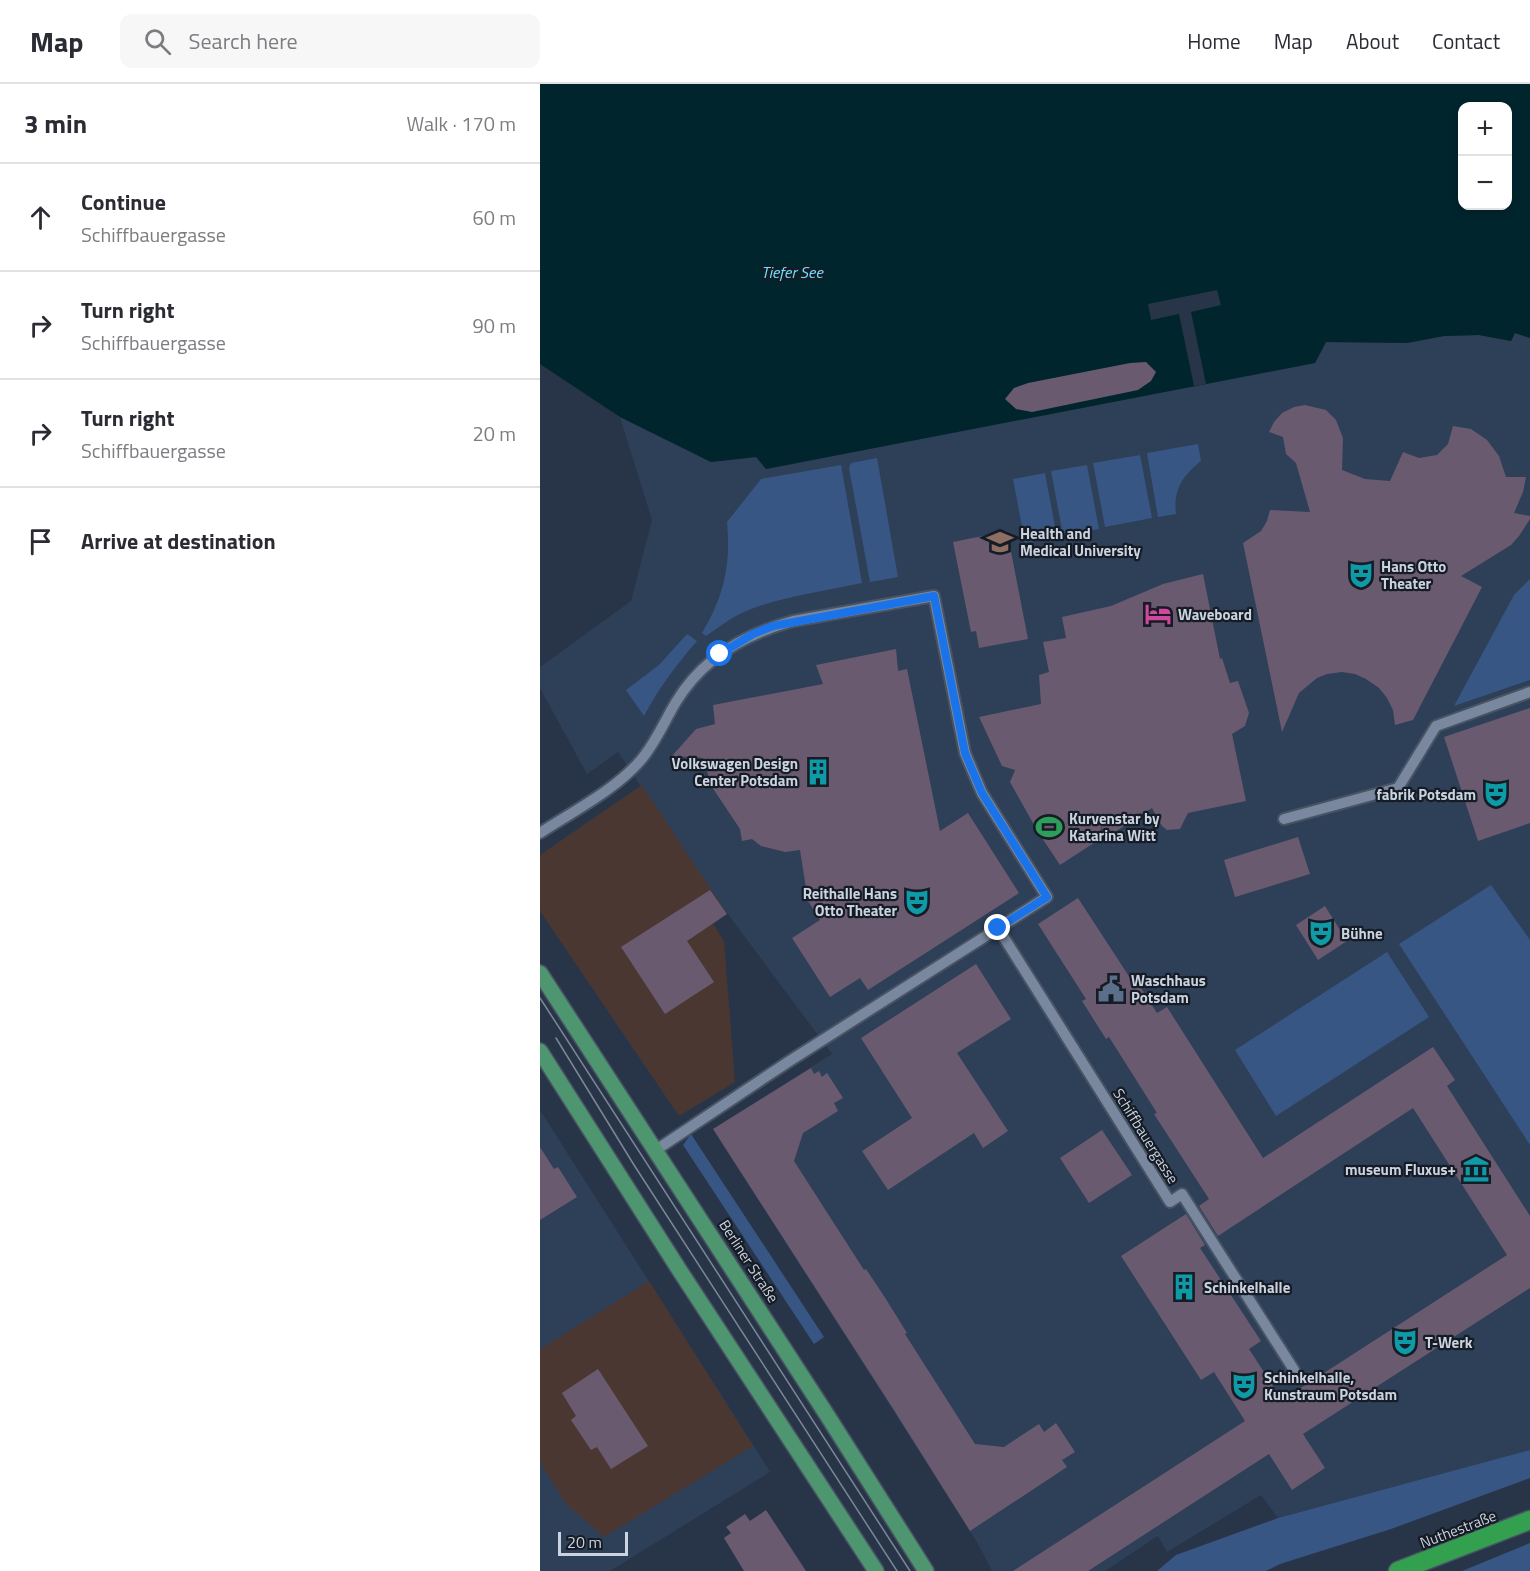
<!DOCTYPE html>
<meta charset="utf-8">
<style>
:root{--surface:#fff;--page:#f7f7f7;--text:#2b2b33;--muted:#7c7c81;--line:#e1e1e2}
body{margin:0;font-family:"Titillium Web",sans-serif;background:var(--page);color:var(--text)}
.controls{position:absolute;right:18px;top:18px;display:grid;overflow:hidden;border-radius:12px;box-shadow:0 3px 9px #0003}
.controls button{width:54px;height:54px;display:grid;place-items:center;padding:0;border:0;border-bottom:2px solid var(--line);background:var(--surface);color:var(--text);font:30px sans-serif}
.scale{position:absolute;left:18px;bottom:15px;width:70px;box-sizing:border-box;padding-left:6px;border:3px solid #cad3df;border-top:0;font-size:16px;line-height:21px;white-space:nowrap;color:#cad3df;-webkit-text-stroke:4px #161c25;paint-order:stroke}
.stop{position:absolute;width:18px;height:18px;margin:-14px;border:4px solid #1a73e8;border-radius:50%;background:#fff}
.stop.end{background:#1a73e8;border-color:#fff;box-shadow:0 2px 6px #0008}
.list{margin:0;padding:0;list-style:none}
h2{display:flex;justify-content:space-between;align-items:center;height:78px;margin:0;padding:0 24px;font-size:26px}
h2 small{font-size:20px;font-weight:400;color:var(--muted)}
.list li{display:grid;grid-template-columns:39px 1fr auto;gap:18px;align-items:center;box-sizing:border-box;height:108px;padding:0 24px;border-top:2px solid var(--line)}
.list b{display:block;font-size:22px;white-space:nowrap}
.list p{margin:0;font-size:20px;white-space:nowrap;color:var(--muted)}
.list em{font-size:20px;font-style:normal;color:var(--muted)}
.icon{flex:none;width:33px;height:33px;fill:none;stroke:currentColor;stroke-width:2;stroke-linecap:round;stroke-linejoin:round}
.map{position:relative;flex:none;width:990px;height:1487px;overflow:hidden}
header{display:flex;align-items:center;gap:36px;box-sizing:border-box;height:84px;padding:0 30px;background:var(--surface);border-bottom:2px solid var(--line)}
header strong{font-size:28px}
nav{display:flex;gap:33px;margin-inline-start:auto;font-size:21px}
.search{width:420px;height:54px;background:var(--page);display:flex;align-items:center;gap:15px;box-sizing:border-box;padding:0 21px;border-radius:12px;color:var(--muted);font-size:22px}
main{display:flex}
aside{flex:1;background:var(--surface)}
.map>svg:first-child{display:block}
.built{fill:#2e3f58}
.education{fill:#4b3732}
.green{fill:#385684}
.water{fill:#00252d;fill-rule:evenodd}
.pier{fill:#283549}
.building{fill:#6a5a70}
.lines{fill:none;stroke-linecap:round;stroke-linejoin:round}
.minor-casing{stroke:#485363;stroke-width:14}
.major-casing{stroke:#485363;stroke-width:18}
.highway-casing{stroke:#485363;stroke-width:21}
.minor{stroke:#79889f;stroke-width:10}
.major{stroke:#4e966f;stroke-width:15}
.highway{stroke:#32a04f;stroke-width:18}
.tram{stroke:#7c8797;stroke-width:1.5}
.route{stroke:#1a73e8;stroke-width:8}
.labels{text-anchor:middle;dominant-baseline:central;stroke-width:4.5;stroke-linejoin:round;paint-order:stroke}
.poi-label{font-size:15px;font-weight:bold;fill:#cad3df;stroke:#161c25;text-anchor:start}
.street-label{font-size:15px;fill:#cad3df;stroke:#161c25}
.water-label{font-size:16px;font-style:italic;fill:#6fe3ff;stroke:#161c25}
</style>
<header>
<strong>Map</strong>
<div class="search"><svg class="icon" aria-label="search" viewBox="0 0 24 24"><circle cx="10" cy="10" r="6"/><path d="M15 15l6 6"/></svg>Search here</div>
<nav><a>Home</a><a>Map</a><a>About</a><a>Contact</a></nav>
</header>
<main>
<aside>
<h2>3 min<small>Walk · 170 m</small></h2>
<ul class="list">
<li><svg class="icon" aria-label="ahead" viewBox="0 0 24 24"><path d="M12 20V5M6 11l6-6 6 6"/></svg><div><b>Continue</b><p>Schiffbauergasse</p></div><em>60 m</em></li>
<li><svg class="icon" aria-label="right" viewBox="0 0 24 24"><path d="M7 20v-9h11M14 6l5 5-5 5"/></svg><div><b>Turn right</b><p>Schiffbauergasse</p></div><em>90 m</em></li>
<li><svg class="icon" aria-label="right" viewBox="0 0 24 24"><path d="M7 20v-9h11M14 6l5 5-5 5"/></svg><div><b>Turn right</b><p>Schiffbauergasse</p></div><em>20 m</em></li>
<li><svg class="icon" aria-label="arrive" viewBox="0 0 24 24"><path d="M6 21V4h12l-3 4 3 4H6"/></svg><div><b>Arrive at destination</b></div></li>
</ul>
</aside>
<div class="map">
<svg width="990" height="1487" viewBox="0 0 990 1487">
<rect width="100%" height="100%" fill="#283549"/>
<!-- built -->
<g class="built">
<polygon points="975,249 990,254 990,1366 738,1434 721,1411 627,1468 618,1452 565,1487 452,1487 437,1458 173,1045 292,970 170,806 78,668 47,690 0,604 0,583 91,517 112,436 80,333 171,378 217,373 226,385 775,279 786,258 867,259 904,252 939,251 971,257"/>
<polygon points="0,1026 230,1388 70,1487 0,1487"/>
</g>
<!-- education -->
<g class="education">
<polygon points="102,701 187,830 173,840 184,857 195,998 139,1032 0,827 0,771"/>
<polygon points="109,1197 213,1362 64,1453 26,1420 0,1378 0,1265"/>
</g>
<!-- green -->
<g class="green">
<path d="M658 360 661 377C643 391 633 406 636 430L618 433 607 369Z"/>
<polygon points="600,371 612,434 565,443 553,379"/>
<polygon points="337,374 358,493 330,498 309,384 311,379"/>
<path d="M301 381 322 499C285 507 246 512 211 525 195 531 180 542 166 552L162 549C184 512 191 481 187 438L221 395Z"/>
<polygon points="547,381 559,445 523,451 511,387"/>
<polygon points="505,389 517,453 485,459 473,395"/>
<polygon points="990,495 990,596 914,622 974,511"/>
<path d="M147 550 157 557C136 581 119 604 104 632L86 606 119 581Z"/>
<polygon points="951,801 990,856 990,1061 859,860"/>
<polygon points="847,868 889,933 736,1032 695,966"/>
<polygon points="151,1050 284,1253 274,1260 143,1061"/>
<polygon points="990,1366 990,1394 851,1445 740,1480 726,1487 617,1487 636,1471 738,1434"/>
<polygon points="990,1459 990,1487 922,1487"/>
</g>
<!-- water -->
<path class="water" d="M0 0H990V254L975 249 971 257 939 251 904 252 867 259 786 258 775 279 226 385 216 373 171 378 80 333 0 280ZM922 22H968V122H922Z"/>
<!-- pier -->
<polygon class="pier" points="677,206 681,221 651,228 666,300 654,302 639,230 611,236 608,220"/>
<!-- building -->
<g class="building">
<polygon points="606,278 616,288 611,297 598,306 492,328 476,325 465,315 474,304 488,299 590,279"/>
<polygon points="765,321 786,326 796,336 803,354 802,386 825,395 850,397 863,368 879,374 897,371 908,360 913,342 931,345 947,356 959,372 966,393 986,393 983,408 974,429 990,432 990,435 979,452 971,461 921,492 942,503 873,636 855,641 853,626 847,614 839,604 826,595 815,590 802,588 787,590 777,594 759,609 742,648 703,459 721,447 727,437 730,426 770,428 756,379 746,370 743,353 729,348 734,338 742,329 754,323"/>
<polygon points="467,447 488,555 439,564 436,547 431,548 413,458"/>
<polygon points="663,490 680,575 682,574 690,599 698,597 709,629 705,642 692,650 706,717 648,729 640,745 627,746 622,742 612,724 567,753 561,742 560,755 520,781 498,748 470,698 475,686 462,682 439,633 501,620 499,591 509,588 503,558 526,554 522,533 571,522 623,500"/>
<polygon points="356,565 358,587 367,585 400,747 428,729 479,809 328,906 320,894 290,913 252,854 280,836 268,817 260,766 245,768 221,762 212,755 202,757 200,745 172,703 163,674 132,672 156,645 175,640 173,621 283,600 276,581"/>
<polygon points="990,624 990,739 938,757 904,653"/>
<polygon points="758,753 770,790 695,813 684,776"/>
<polygon points="170,806 187,830 147,857 174,898 125,930 81,863"/>
<polygon points="538,814 594,900 597,898 617,929 627,923 723,1074 893,963 915,996 907,1002 990,1132 990,1204 763,1350 785,1384 752,1406 729,1370 548,1487 473,1487 705,1337 674,1288 661,1296 581,1172 646,1130 665,1161 660,1164 721,1257 709,1265 742,1316 967,1171 873,1024 678,1152 659,1122 669,1115 614,1030 617,1029 569,953 566,955 542,917 546,915 498,840"/>
<polygon points="785,822 807,857 778,876 756,841"/>
<polygon points="436,880 471,935 417,969 468,1047 443,1064 434,1049 348,1106 322,1067 372,1034 321,954"/>
<polygon points="271,984 274,990 279,987 282,993 287,989 303,1014 294,1019 298,1027 263,1049 254,1077 324,1186 326,1185 344,1212 367,1249 365,1250 435,1360 464,1363 499,1340 504,1348 516,1339 535,1368 522,1376 527,1383 430,1447 354,1326 173,1045"/>
<polygon points="562,1046 592,1091 549,1119 520,1074"/>
<polygon points="0,1063 14,1085 18,1083 37,1113 0,1136"/>
<polygon points="58,1285 108,1362 71,1385 57,1363 51,1366 31,1336 36,1332 22,1309"/>
<polygon points="226,1426 266,1487 204,1487 184,1454 191,1449 186,1443 205,1430 210,1437"/>
</g>
<g class="lines">
<!-- minor casing -->
<g class="minor-casing">
<g id="minor">
<polyline points="744,735 858,704 896,642 990,608"/>
<path d="M0 749C32 728 75 706 100 677 115 660 124 638 136 618 162 575 205 550 253 537L394 512 425 669 442 709 507 813 248 978 116 1066"/>
<polyline points="458,844 630,1118 642,1110 754,1286"/>
</g>
</g>
<!-- major casing -->
<g class="major-casing">
<g id="major">
<polyline points="0,889 287,1331 386,1487"/>
<polyline points="0,967 140,1187 336,1487"/>
</g>
</g>
<!-- highway casing -->
<g class="highway-casing">
<polyline id="highway" points="858,1487 990,1436"/>
</g>
<!-- minor -->
<use href="#minor" class="minor"/>
<!-- major -->
<use href="#major" class="major"/>
<!-- highway -->
<use href="#highway" class="highway"/>
<!-- tram -->
<g class="tram">
<polyline points="0,914 370,1487"/>
<polyline points="16,954 94,1081 357,1487"/>
</g>
</g>
<g class="lines">
<!-- route -->
<polyline class="route" points="180,570 213,550 233,542 394,512 425,669 442,709 507,813 458,844"/>
</g>
<!-- icons -->
<defs>
<g id="university-bare" transform="scale(2.07)"><path d="M0-5L7-2L0 1L-7-2ZM-4 1L0 2.5L4 1V4Q0 6-4 4Z" fill="#8d6e63" stroke="#161c25" stroke-width="2.5" paint-order="stroke"/></g>
<g id="theatre-bare" transform="scale(2.07)"><path d="M-5-5.5Q0-4 5-5.5V0Q5 5 0 6Q-5 5-5 0ZM-3.3-2.5H-1v1.5H-3.3ZM1-2.5H3.3v1.5H1ZM-2.8 1Q0 5.5 2.8 1Z" fill="#0f9aa8" stroke="#161c25" stroke-width="2.5" paint-order="stroke"/></g>
<g id="hotel-bare" transform="scale(2.07)"><path d="M-6-4.5h1.5V1H6V5H4.5V3h-9V5H-6ZM-4 0a1.8 1.8 0 1 1 3.6 0ZM.5 0V-2.5h3Q6-2.5 6 0Z" fill="#d1479c" stroke="#161c25" stroke-width="2.5" paint-order="stroke"/></g>
<g id="building-bare" transform="scale(2.07)"><path d="M-4-6H4V6H1V3H-1V6H-4ZM-2.5-4.3h1.7v1.8h-1.7ZM.8-4.3h1.7v1.8H.8ZM-2.5-1h1.7V.8h-1.7ZM.8-1h1.7V.8H.8Z" fill="#0f9aa8" stroke="#161c25" stroke-width="2.5" paint-order="stroke"/></g>
<g id="stadium-bare" transform="scale(2.07)"><path d="M0-5a6.5 5 0 1 0 0 10a6.5 5 0 1 0 0-10ZM-3.5-1.8h7v3.6h-7Z" fill="#2e9e5b" stroke="#161c25" stroke-width="2.5" paint-order="stroke"/></g>
<g id="civic-bare" transform="scale(2.07)"><path d="M-.6-6.5H3V-4.5H.6V-3L4-1V1h2V6H-6V1h2V-1L-.6-3ZM-1.2 2.5V6h2.4V2.5Z" fill="#5c6f8a" stroke="#161c25" stroke-width="2.5" paint-order="stroke"/></g>
<g id="museum-bare" transform="scale(2.07)"><path d="M0-6L6-3V-2H-6V-3ZM-5-1h2V3h-2ZM-1-1h2V3h-2ZM3-1h2V3H3ZM-6 4H6V6H-6Z" fill="#0f9aa8" stroke="#161c25" stroke-width="2.5" paint-order="stroke"/></g>
</defs>
<g fill-rule="evenodd">
<use href="#university-bare" x="460" y="458"/>
<use href="#theatre-bare" x="821" y="491"/>
<use href="#hotel-bare" x="618" y="530"/>
<use href="#building-bare" x="278" y="688"/>
<use href="#theatre-bare" x="956" y="710"/>
<use href="#stadium-bare" x="509" y="743"/>
<use href="#theatre-bare" x="377" y="818"/>
<use href="#theatre-bare" x="781" y="849"/>
<use href="#civic-bare" x="571" y="905"/>
<use href="#museum-bare" x="936" y="1085"/>
<use href="#building-bare" x="644" y="1203"/>
<use href="#theatre-bare" x="865" y="1258"/>
<use href="#theatre-bare" x="704" y="1302"/>
</g>
<g class="labels">
<!-- poi labels -->
<g class="poi-label">
<text x="480" y="449">Health and<tspan x="480" dy="17">Medical University</tspan></text>
<text x="841" y="482">Hans Otto<tspan x="841" dy="17">Theater</tspan></text>
<text x="638" y="530">Waveboard</text>
<text x="258" y="679" text-anchor="end">Volkswagen Design<tspan x="258" dy="17">Center Potsdam</tspan></text>
<text x="936" y="710" text-anchor="end">fabrik Potsdam</text>
<text x="529" y="734">Kurvenstar by<tspan x="529" dy="17">Katarina Witt</tspan></text>
<text x="357" y="809" text-anchor="end">Reithalle Hans<tspan x="357" dy="17">Otto Theater</tspan></text>
<text x="801" y="849">Bühne</text>
<text x="591" y="896">Waschhaus<tspan x="591" dy="17">Potsdam</tspan></text>
<text x="916" y="1085" text-anchor="end">museum Fluxus+</text>
<text x="664" y="1203">Schinkelhalle</text>
<text x="885" y="1258">T-Werk</text>
<text x="724" y="1293">Schinkelhalle,<tspan x="724" dy="17">Kunstraum Potsdam</tspan></text>
</g>
<!-- street labels -->
<g class="street-label">
<text transform="translate(606 1052) rotate(58)">Schiffbauergasse</text>
<text transform="translate(209 1177) rotate(57)">Berliner Straße</text>
<text transform="translate(918 1445) rotate(-21)">Nuthestraße</text>
</g>
<!-- water labels -->
<g class="water-label">
<text x="252" y="188">Tiefer See</text>
</g>
</g>
</svg>
<div class="controls">
<button>+</button>
<button>−</button>
</div>
<div class="scale">20 m</div>
<div class="stop" style="left:180px;top:570px"></div>
<div class="stop end" style="left:458px;top:844px"></div>
</div>
</main>
